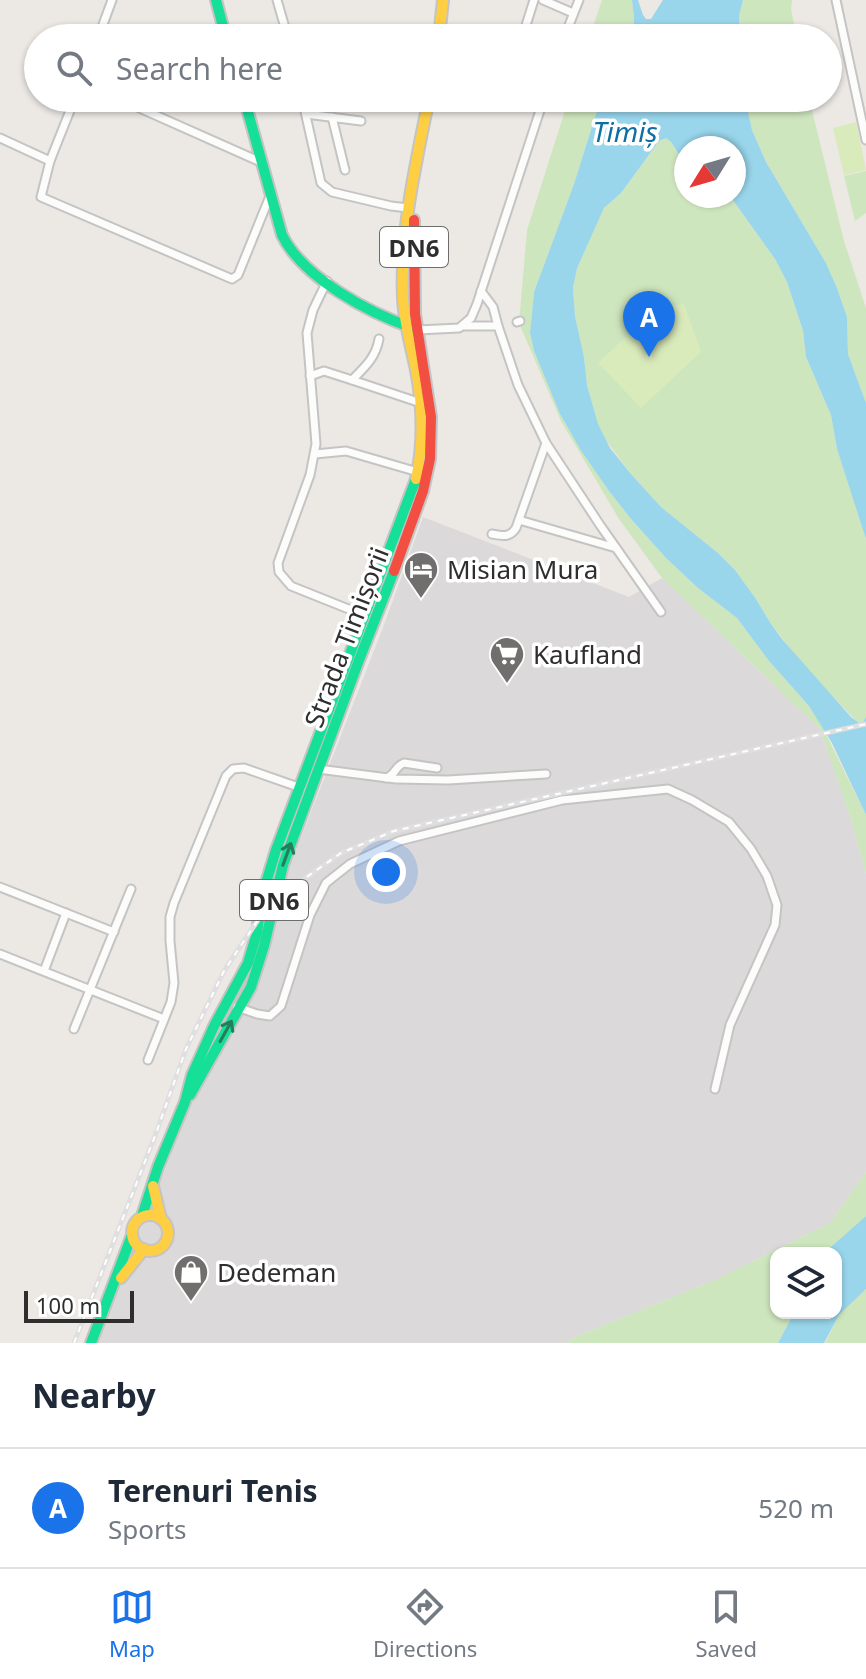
<!DOCTYPE html>
<meta charset="utf-8">
<style>
:root{--surface:#fff;--page:#f2f2f3;--text:#1f2937;--muted:#747a83;--line:#e0e1e3;--accent:#1a73e8}
body{margin:0;font-family:"Noto Sans",sans-serif;background:var(--page);color:var(--text)}
.controls{position:absolute;right:24px;bottom:24px;display:grid;overflow:hidden;border-radius:16px;box-shadow:0 2px 6px #0004}
.controls button{width:72px;height:72px;display:grid;place-items:center;padding:0;border:0;border-bottom:2px solid var(--line);background:var(--surface);color:var(--text);font:40px sans-serif}
.compass{position:absolute;left:674px;top:136px;width:72px;height:72px;border-radius:50%;background:var(--surface);box-shadow:0 2px 6px #0004;rotate:233deg}
.scale{position:absolute;left:24px;bottom:20px;width:110px;box-sizing:border-box;padding-left:8px;border:4px solid #2e2e2e;border-top:0;font-size:22px;line-height:28px;white-space:nowrap;color:#2e2e2e;-webkit-text-stroke:6px #fff;paint-order:stroke}
.you{position:absolute;left:386px;top:872px;width:28px;height:28px;margin:-20px;border:6px solid #fff;border-radius:50%;background:#1a73e8;box-shadow:0 0 0 12px #1a73e833}
.badge{display:grid;place-items:center;width:52px;height:52px;border-radius:50%;background:var(--accent);color:#fff;font-size:26px;font-weight:700}
.pin{position:absolute;translate:-50% -66px;filter:drop-shadow(0 2px 4px #0008)}
.pin::after{content:'';position:absolute;top:42px;width:28px;height:24px;background:inherit;clip-path:polygon(0 0,100% 0,50% 100%)}
.list{margin:0;padding:0;list-style:none}
h2{display:flex;justify-content:space-between;align-items:center;height:104px;margin:0;padding:0 32px;font-size:34px}
h2 small{font-size:26px;font-weight:400;color:var(--muted)}
.list li{display:grid;grid-template-columns:52px 1fr auto;gap:24px;align-items:center;box-sizing:border-box;height:120px;padding:0 32px;border-top:2px solid var(--line)}
.list b{display:block;font-size:30px;white-space:nowrap}
.list p{margin:0;font-size:26px;white-space:nowrap;color:var(--muted)}
.list em{font-size:26px;font-style:normal;color:var(--muted)}
.icon{flex:none;width:44px;height:44px;fill:none;stroke:currentColor;stroke-width:2;stroke-linecap:round;stroke-linejoin:round}
.map{position:relative;flex:none;width:866px;height:1343px;overflow:hidden}
.search{position:absolute;background:var(--surface);box-shadow:0 2px 6px #0004;left:24px;right:24px;top:24px;height:88px;display:flex;align-items:center;gap:20px;box-sizing:border-box;padding:0 28px;border-radius:44px;color:var(--muted);font-size:30px}
.sheet{height:224px;background:var(--surface)}
nav{display:flex;justify-content:space-around;align-items:center;box-sizing:border-box;height:112px;border-top:2px solid var(--line);background:var(--surface);font-size:22px;color:var(--muted)}
nav a{display:grid;justify-items:center;gap:4px}
nav .on{color:var(--accent)}
.map>svg:first-child{display:block}
.industrial{fill:#dcd9db}
.green{fill:#cee6be}
.pitch{fill:#d9eabb}
.water{fill:#99d6ec}
.lines{fill:none;stroke-linecap:round;stroke-linejoin:round}
.street-casing{stroke:#c5c4c5;stroke-width:11}
.fast-casing{stroke:#c5c4c5;stroke-width:14}
.slow-casing{stroke:#c5c4c5;stroke-width:14}
.jam-casing{stroke:#c5c4c5;stroke-width:14}
.street{stroke:#fcfcfb;stroke-width:7}
.fast{stroke:#16e098;stroke-width:10}
.slow{stroke:#ffcf43;stroke-width:10}
.jam{stroke:#f24e42;stroke-width:10}
.rail-casing{stroke:#dfdfe1;stroke-width:5}
.rail{stroke:#fff;stroke-width:2;stroke-dasharray:6;stroke-linecap:butt}
.oneway{stroke:#237e5e}
.labels{text-anchor:middle;dominant-baseline:central;stroke-width:7;stroke-linejoin:round;paint-order:stroke}
.shield{fill:#fff;stroke:#6d6d6d;stroke-width:2}
.shield-label{font-size:24px;font-weight:bold;fill:#2e2e2e}
.poi-label{font-size:26px;fill:#2e2e2e;stroke:#fff;text-anchor:start}
.street-label{font-size:26px;fill:#2e2e2e;stroke:#fff}
.water-label{font-size:28px;font-style:italic;fill:#0d6fa3;stroke:#fff}
</style>
<div class="map">
<svg width="866" height="1343" viewBox="0 0 866 1343">
<rect width="100%" height="100%" fill="#ece8e4"/>
<!-- industrial -->
<polygon class="industrial" points="423,517 629,597 662,578 820,729 852,823 866,874 866,1172 830,1223 717,1279 575,1337 567,1343 91,1343 153,1200 200,1080 295,853 384,625"/>
<!-- green -->
<g class="green">
<polygon points="602,0 632,0 634,18 633,38 589,38"/>
<polygon points="743,0 792,0 791,9 797,38 740,38 739,16"/>
<polygon points="569,98 601,98 574,184 534,292 530,333 534,351 560,414 569,430 609,491 631,519 666,558 698,588 737,618 769,661 809,706 819,720 866,815 866,874 852,823 820,729 662,578 619,519 561,421 519,323 527,230"/>
<polygon points="745,98 809,98 844,241 866,308 866,403 848,354 847,317 837,288 826,263 766,162 752,130"/>
<polygon points="666,138 671,142 686,165 686,196 730,196 775,259 787,282 803,332 806,357 831,415 837,449 862,524 866,539 866,717 863,722 858,723 804,666 771,624 756,599 735,570 718,553 661,507 631,474 605,439 598,425 587,385 584,357 575,316 573,288 577,267 604,208 621,193 659,141"/>
<polygon points="866,171 866,213 855,221 844,176"/>
<polygon points="866,1172 866,1216 824,1253 776,1253 776,1313 794,1313 778,1343 567,1343 575,1337 717,1279 830,1223"/>
<polygon points="866,1289 866,1343 825,1343 839,1315"/>
</g>
<!-- pitch -->
<g class="pitch">
<polygon points="856,122 866,170 844,175 833,128"/>
<polygon points="684,304 701,352 641,408 598,363 656,308"/>
</g>
<!-- water -->
<g class="water">
<polygon points="632,0 638,0 643,15 646,19 651,19 663,0 743,0 739,16 740,38 633,38 634,18"/>
<polygon points="601,98 745,98 752,130 766,162 826,263 837,288 847,317 848,354 866,403 866,539 837,449 831,415 806,357 803,331 787,282 775,259 730,196 734,196 734,148 686,148 686,165 671,142 666,138 659,141 621,193 604,208 577,268 573,288 575,316 584,357 587,385 598,424 610,448 631,474 661,507 718,553 735,570 756,599 771,624 782,639 851,717 859,723 863,722 866,717 866,815 832,743 809,706 769,661 737,618 698,588 666,558 631,519 609,491 580,449 560,414 534,351 530,333 534,292 574,184"/>
<polygon points="866,1216 866,1289 839,1315 824,1343 778,1343 794,1313 836,1313 836,1253 824,1253"/>
</g>
<g class="lines">
<!-- street casing -->
<g class="street-casing">
<g id="street">
<polyline points="277,0 288,38"/>
<polyline points="543,0 573,13"/>
<polyline points="836,0 866,140"/>
<polyline points="98,38 112,0"/>
<polyline points="196,38 224,30"/>
<polyline points="522,38 534,0"/>
<polyline points="564,38 579,0"/>
<polyline points="75,98 50,161 41,197 232,279 238,275 270,196"/>
<polyline points="117,98 263,163"/>
<polyline points="302,98 321,183 332,192 391,206 408,208"/>
<polyline points="306,114 361,121"/>
<polyline points="332,117 345,170"/>
<polyline points="0,138 50,161"/>
<polyline points="327,281 313,310 307,333 316,444 310,475 278,563 279,572 291,586 366,616"/>
<polyline points="481,291 493,307 498,326"/>
<polyline points="517,322 520,321"/>
<polyline points="464,326 498,326 518,385 546,443 600,525 661,612"/>
<polyline points="418,330 459,328 471,318 477,304 544,98"/>
<path d="M310 376 324 371 352 380C365 367 376 357 379 339"/>
<polyline points="352,380 421,403"/>
<polyline points="315,454 346,451 418,472"/>
<polyline points="519,520 616,548"/>
<path d="M492 534C502 536 510 538 516 528L546 443"/>
<polyline points="318,769 396,779 448,780 546,774"/>
<path d="M386 778C395 776 395 766 404 763L437 768"/>
<polyline points="0,887 114,932"/>
<polyline points="0,954 164,1019"/>
<polyline points="44,971 66,913"/>
<polyline points="237,1007 257,1014 270,1016 281,1006 310,915 326,883 350,864 399,841 562,800 668,789 692,800 729,822 751,849 767,876 777,905 775,925 730,1025 715,1089"/>
<polyline points="74,1029 131,889"/>
<polyline points="148,1060 171,1002 174,983 170,941 170,917 174,903 226,776 233,769 244,768 301,788"/>
</g>
</g>
<!-- fast casing -->
<g class="fast-casing">
<g id="fast">
<polyline points="216,0 226,38"/>
<path d="M244 98 282 235C303 278 369 313 413 328"/>
<polyline points="190,1095 251,987 264,946 283,865 359,660 394,571"/>
<polyline points="142,1216 158,1167 185,1102 192,1075 214,1026 248,963 257,933 262,896 276,850 416,479"/>
<polyline points="91,1343 132,1235"/>
</g>
</g>
<!-- slow casing -->
<g class="slow-casing">
<g id="slow">
<polyline points="439,38 443,0"/>
<path d="M416 479C424 443 423 407 416 370 411 346 404 322 403 298 400 231 416 163 429 98"/>
<polyline points="153,1186 161,1219"/>
<circle cx="150" cy="1233" r="18"/>
<polyline points="121,1278 144,1249"/>
</g>
</g>
<!-- jam casing -->
<g class="jam-casing">
<polyline id="jam" points="394,571 423,491 430,459 431,417 415,314 414,220"/>
</g>
<!-- street -->
<use href="#street" class="street"/>
<!-- fast -->
<use href="#fast" class="fast"/>
<!-- slow -->
<use href="#slow" class="slow"/>
<!-- jam -->
<use href="#jam" class="jam"/>
<!-- rail casing -->
<g class="rail-casing">
<polyline id="rail" points="74,1343 155,1136 186,1049 224,971 258,920 301,881 341,853 394,831 866,724"/>
</g>
<!-- rail -->
<use href="#rail" class="rail"/>
</g>
<!-- one-way arrows -->
<defs><path id="oneway-shaft" d="M-6 0H5M1.5-3L5.5 0L1.5 3" fill="none" stroke-width="1.6" stroke-linecap="round" stroke-linejoin="round" transform="scale(2)"/></defs>
<g class="oneway">
<use href="#oneway-shaft" transform="translate(287 854) rotate(-70)"/>
<use href="#oneway-shaft" transform="translate(226 1031) rotate(-61)"/>
</g>
<!-- icons -->
<defs>
<g id="hotel-pin" transform="scale(1.8)"><path d="M0 17L-7.5 6A9.5 9.5 0 1 1 7.5 6Z" fill="#706f6e" stroke="#fff"/><path d="M-6-4.5h1.5V1H6V5H4.5V3h-9V5H-6ZM-4 0a1.8 1.8 0 1 1 3.6 0ZM.5 0V-2.5h3Q6-2.5 6 0Z" fill="#fff"/></g>
<g id="supermarket-pin" transform="scale(1.8)"><path d="M0 17L-7.5 6A9.5 9.5 0 1 1 7.5 6Z" fill="#706f6e" stroke="#fff"/><path d="M-6-5.5h2.5l.6 2H6L4.5 2H-2.5L-4.4-4H-6ZM-1.5 3.2a1.3 1.3 0 1 0 .1 0ZM3 3.2a1.3 1.3 0 1 0 .1 0Z" fill="#fff"/></g>
<g id="shop-pin" transform="scale(1.8)"><path d="M0 17L-7.5 6A9.5 9.5 0 1 1 7.5 6Z" fill="#706f6e" stroke="#fff"/><path d="M-5-2.5h2.3a2.7 3.5 0 0 1 5.4 0H5L5.5 6h-11ZM-1.5-2.5h3a1.5 2.3 0 0 0-3 0Z" fill="#fff"/></g>
</defs>
<g fill-rule="evenodd">
<use href="#hotel-pin" x="421" y="569"/>
<use href="#supermarket-pin" x="507" y="654"/>
<use href="#shop-pin" x="191" y="1272"/>
</g>
<g class="labels">
<!-- shield labels -->
<g class="shield">
<rect x="380" y="227" width="68" height="40" rx="6"/>
<rect x="240" y="880" width="68" height="40" rx="6"/>
</g>
<g class="shield-label">
<text x="414" y="247">DN6</text>
<text x="274" y="900">DN6</text>
</g>
<!-- poi labels -->
<g class="poi-label">
<text x="447" y="569">Misian Mura</text>
<text x="533" y="654">Kaufland</text>
<text x="217" y="1272">Dedeman</text>
</g>
<!-- street labels -->
<g class="street-label">
<text transform="translate(346 637) rotate(-69)">Strada Timișorii</text>
</g>
<!-- water labels -->
<g class="water-label">
<text x="625" y="131">Timiș</text>
</g>
</g>
</svg>
<div class="controls">
<button><svg class="icon" aria-label="layers" viewBox="0 0 24 24"><path d="M12 4l9 5-9 5-9-5zM3 14l9 5 9-5"/></svg></button>
</div>
<svg class="compass" viewBox="-18 -18 36 36"><path d="M0-13l5 13h-10z" fill="#e53935"/><path d="M0 13l5-13h-10z" fill="#747a83"/></svg>
<div class="scale">100 m</div>
<div class="you"></div>
<div class="pin badge" style="left:649px;top:357px">A</div>
<div class="search"><svg class="icon" aria-label="search" viewBox="0 0 24 24"><circle cx="10" cy="10" r="6"/><path d="M15 15l6 6"/></svg>Search here</div>
</div>
<section class="sheet">
<h2>Nearby<small></small></h2>
<ul class="list">
<li><span class="badge">A</span><div><b>Terenuri Tenis</b><p>Sports</p></div><em>520 m</em></li>
</ul>
</section>
<nav>
<a class="on"><svg class="icon" aria-label="map" viewBox="0 0 24 24"><path d="M3 6l6-2 6 2 6-2v14l-6 2-6-2-6 2zM9 4v14M15 6v14"/></svg>Map</a>
<a><svg class="icon" aria-label="directions" viewBox="0 0 24 24"><path d="M12 3l9 9-9 9-9-9zM9 14v-3h6M13 9l2 2-2 2"/></svg>Directions</a>
<a><svg class="icon" aria-label="saved" viewBox="0 0 24 24"><path d="M7 4h10v16l-5-4-5 4z"/></svg>Saved</a>
</nav>
